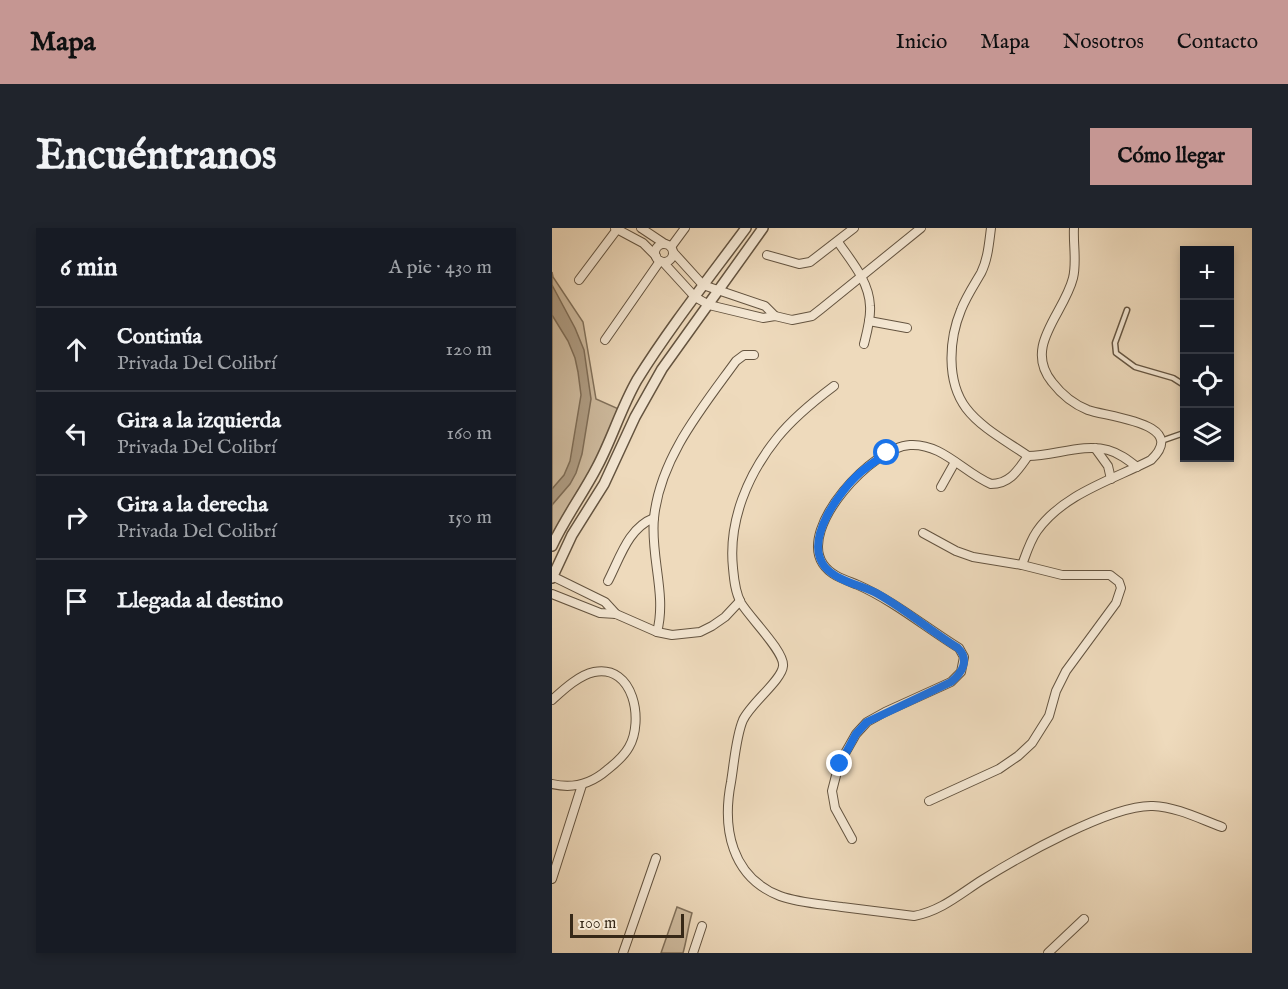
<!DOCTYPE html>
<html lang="es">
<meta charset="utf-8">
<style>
:root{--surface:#171b24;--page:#20242c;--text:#f1f3f6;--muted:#9ea1a6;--line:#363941;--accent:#c59692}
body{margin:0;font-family:"IM FELL English",serif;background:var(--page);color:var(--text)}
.controls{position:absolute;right:18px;top:18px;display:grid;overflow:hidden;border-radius:0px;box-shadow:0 3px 9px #0003}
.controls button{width:54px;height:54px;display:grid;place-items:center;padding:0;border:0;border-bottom:2px solid var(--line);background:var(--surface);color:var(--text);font:30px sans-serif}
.scale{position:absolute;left:18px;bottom:15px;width:114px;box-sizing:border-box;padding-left:6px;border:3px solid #362817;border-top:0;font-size:16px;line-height:21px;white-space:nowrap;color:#362817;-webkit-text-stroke:4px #f4e7d3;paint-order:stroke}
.stop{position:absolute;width:18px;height:18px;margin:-14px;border:4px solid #1a73e8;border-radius:50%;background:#fff}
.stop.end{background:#1a73e8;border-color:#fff;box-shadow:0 2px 6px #0008}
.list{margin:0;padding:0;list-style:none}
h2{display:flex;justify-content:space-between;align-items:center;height:78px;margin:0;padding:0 24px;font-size:26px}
h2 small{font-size:20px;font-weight:400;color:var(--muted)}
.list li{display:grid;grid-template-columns:39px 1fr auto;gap:18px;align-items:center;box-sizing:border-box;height:84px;padding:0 24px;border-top:2px solid var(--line)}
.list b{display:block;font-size:22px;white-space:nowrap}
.list p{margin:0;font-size:20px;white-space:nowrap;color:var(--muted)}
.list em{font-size:20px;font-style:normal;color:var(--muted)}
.icon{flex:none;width:33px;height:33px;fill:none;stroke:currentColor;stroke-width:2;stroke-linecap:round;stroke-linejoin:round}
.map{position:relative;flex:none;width:700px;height:725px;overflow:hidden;border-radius:0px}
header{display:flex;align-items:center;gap:36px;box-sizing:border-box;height:84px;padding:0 30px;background:var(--accent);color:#111}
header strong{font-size:28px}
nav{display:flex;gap:33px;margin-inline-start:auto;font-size:21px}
.intro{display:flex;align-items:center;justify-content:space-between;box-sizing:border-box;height:144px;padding:0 36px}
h1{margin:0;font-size:42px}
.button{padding:15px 27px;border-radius:0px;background:var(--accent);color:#111;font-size:21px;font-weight:700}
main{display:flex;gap:36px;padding:0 36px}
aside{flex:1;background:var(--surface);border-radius:0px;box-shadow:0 3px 9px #0003}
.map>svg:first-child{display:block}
.green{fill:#cfbca0;stroke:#82725c;stroke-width:1.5}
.water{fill:#af9d84;stroke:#7f6e58;stroke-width:1.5}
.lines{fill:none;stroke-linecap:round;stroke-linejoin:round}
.service-casing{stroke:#645440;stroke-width:7}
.minor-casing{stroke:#645440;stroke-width:10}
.tertiary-casing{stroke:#645440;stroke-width:12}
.service{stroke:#f4e7d3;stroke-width:4}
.minor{stroke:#f4e7d3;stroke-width:8}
.tertiary{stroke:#f4e7d3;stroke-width:9}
.route{stroke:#1a73e8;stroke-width:8}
</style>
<header>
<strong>Mapa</strong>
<nav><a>Inicio</a><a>Mapa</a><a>Nosotros</a><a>Contacto</a></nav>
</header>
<div class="intro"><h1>Encuéntranos</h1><a class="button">Cómo llegar</a></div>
<main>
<aside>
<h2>6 min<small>A pie · 430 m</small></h2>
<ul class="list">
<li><svg class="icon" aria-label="ahead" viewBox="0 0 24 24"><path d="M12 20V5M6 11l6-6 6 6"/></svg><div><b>Continúa</b><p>Privada Del Colibrí</p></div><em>120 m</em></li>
<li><svg class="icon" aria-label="left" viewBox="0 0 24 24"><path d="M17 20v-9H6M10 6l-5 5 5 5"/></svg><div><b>Gira a la izquierda</b><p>Privada Del Colibrí</p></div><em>160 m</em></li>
<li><svg class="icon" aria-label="right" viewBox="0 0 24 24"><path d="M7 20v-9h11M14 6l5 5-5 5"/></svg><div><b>Gira a la derecha</b><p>Privada Del Colibrí</p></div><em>150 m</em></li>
<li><svg class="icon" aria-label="arrive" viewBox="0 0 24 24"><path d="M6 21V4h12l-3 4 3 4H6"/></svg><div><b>Llegada al destino</b></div></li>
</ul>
</aside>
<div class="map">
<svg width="700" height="725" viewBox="0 0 700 725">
<rect width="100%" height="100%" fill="#eedabc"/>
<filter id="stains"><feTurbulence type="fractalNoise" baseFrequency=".00333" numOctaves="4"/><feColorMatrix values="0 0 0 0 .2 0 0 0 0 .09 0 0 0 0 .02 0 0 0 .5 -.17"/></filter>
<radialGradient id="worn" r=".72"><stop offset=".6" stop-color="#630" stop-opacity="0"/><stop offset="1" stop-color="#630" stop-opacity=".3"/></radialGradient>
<!-- green -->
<g class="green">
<polygon points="0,44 1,49 31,94 44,171 69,182 0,318"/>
<path d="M125 679 140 685C136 699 135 711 131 725H109Z"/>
</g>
<!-- water -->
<polygon class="water" points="0,57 23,100 32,122 39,171 30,226 24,245 18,256 0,277 0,261 12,247 18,233 29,167 26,144 23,130 16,113 0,87"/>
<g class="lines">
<!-- service casing -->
<g class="service-casing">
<g id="service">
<polyline points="575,82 563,115 564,125 583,139 621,150 632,157"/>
<polyline points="609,213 632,205"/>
</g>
</g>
<!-- minor casing -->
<g class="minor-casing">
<g id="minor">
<polyline points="63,0 91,15 104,28"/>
<polyline points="89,0 113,16"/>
<path d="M439 0C437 15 436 31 429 45 422 57 414 69 409 82 397 111 394 153 414 180 429 200 456 214 476 228"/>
<path d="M286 14C299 33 317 53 318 78 319 90 315 104 312 116"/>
<circle cx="112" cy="25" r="9"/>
<polyline points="119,19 133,0"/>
<polyline points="121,24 151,57 213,78 223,88"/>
<polyline points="215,27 247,36 258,34 302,0"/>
<polyline points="111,34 143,69 157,77 211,90 223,88 240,92 260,88 269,81 369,0"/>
<polyline points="27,52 66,0"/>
<polyline points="317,93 355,100"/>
<polyline points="53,112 108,33"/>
<path d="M282 158C262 173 241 190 225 210 196 246 176 293 181 340 182 351 183 364 189 375 198 390 233 424 231 438 230 452 199 475 191 492 184 508 182 536 179 554 170 600 179 649 228 668 247 675 270 676 290 679 314 682 338 685 362 688 389 683 408 666 430 652 467 629 560 576 601 578 625 579 648 591 670 599"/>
<polyline points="543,220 556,238 559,251"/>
<path d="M476 228C502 228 531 215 556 222 567 225 576 232 585 239"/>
<polyline points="389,259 403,234"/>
<polyline points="371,305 404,323 421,329 470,337 510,347 558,347 567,354 569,360 564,375 514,443 504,463 497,488 480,515 466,528 447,541 377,573"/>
<path d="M470 337C474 326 478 313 485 303 511 266 560 252 599 232 638 195 555 189 536 182 521 176 510 167 500 154 471 118 512 86 521 50 525 34 521 17 522 0"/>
<polyline points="0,348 53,374 64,386"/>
<path d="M56 353C68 330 76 300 102 290"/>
<polyline points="0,366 48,385 64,386 105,404 120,407 148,404 160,398 173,389 188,373"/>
<path d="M105 404C115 367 98 328 102 290 108 230 150 180 184 133L192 127H202"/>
<path d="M0 472C11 462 27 447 42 444 82 436 92 493 77 519 72 528 64 535 55 542 39 556 21 561 0 556"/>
<path d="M300 611 283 580 280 563 287 536 304 506 315 494 333 484 399 454 409 444 412 429 407 420C373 399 342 373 306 357 294 352 279 348 271 336 246 299 321 219 358 217 390 215 412 245 439 256 458 256 466 242 476 228"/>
<polyline points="0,651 30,557"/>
<polyline points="71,725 104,630"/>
<polyline points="141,725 150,698"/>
<polyline points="496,725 532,691"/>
</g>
</g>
<!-- tertiary casing -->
<g class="tertiary-casing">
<g id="tertiary">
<path d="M0 318C13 290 31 266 45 239 60 211 69 180 85 152 118 99 157 50 194 0"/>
<polyline points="0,350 20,307 52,256 83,189 110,141 211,0"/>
</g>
</g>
<!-- service -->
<use href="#service" class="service"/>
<!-- minor -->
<use href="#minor" class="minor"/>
<!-- tertiary -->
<use href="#tertiary" class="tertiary"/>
</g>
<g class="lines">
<!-- route -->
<path class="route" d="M288 536 304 506 315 494 399 454C410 445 418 432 406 420 379 403 354 382 326 366 310 357 286 354 273 339 251 312 288 262 309 244 317 237 327 231 335 225"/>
</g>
<rect width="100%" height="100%" filter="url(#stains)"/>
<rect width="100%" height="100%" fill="url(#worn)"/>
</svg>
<div class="controls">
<button>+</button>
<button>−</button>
<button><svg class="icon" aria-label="locate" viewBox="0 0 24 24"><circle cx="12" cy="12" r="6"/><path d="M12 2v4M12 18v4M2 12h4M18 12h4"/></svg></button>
<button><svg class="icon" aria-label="layers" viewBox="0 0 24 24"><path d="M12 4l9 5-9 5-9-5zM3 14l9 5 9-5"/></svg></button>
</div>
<div class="scale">100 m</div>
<div class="stop" style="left:335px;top:225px"></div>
<div class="stop end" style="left:288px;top:536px"></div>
</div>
</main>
